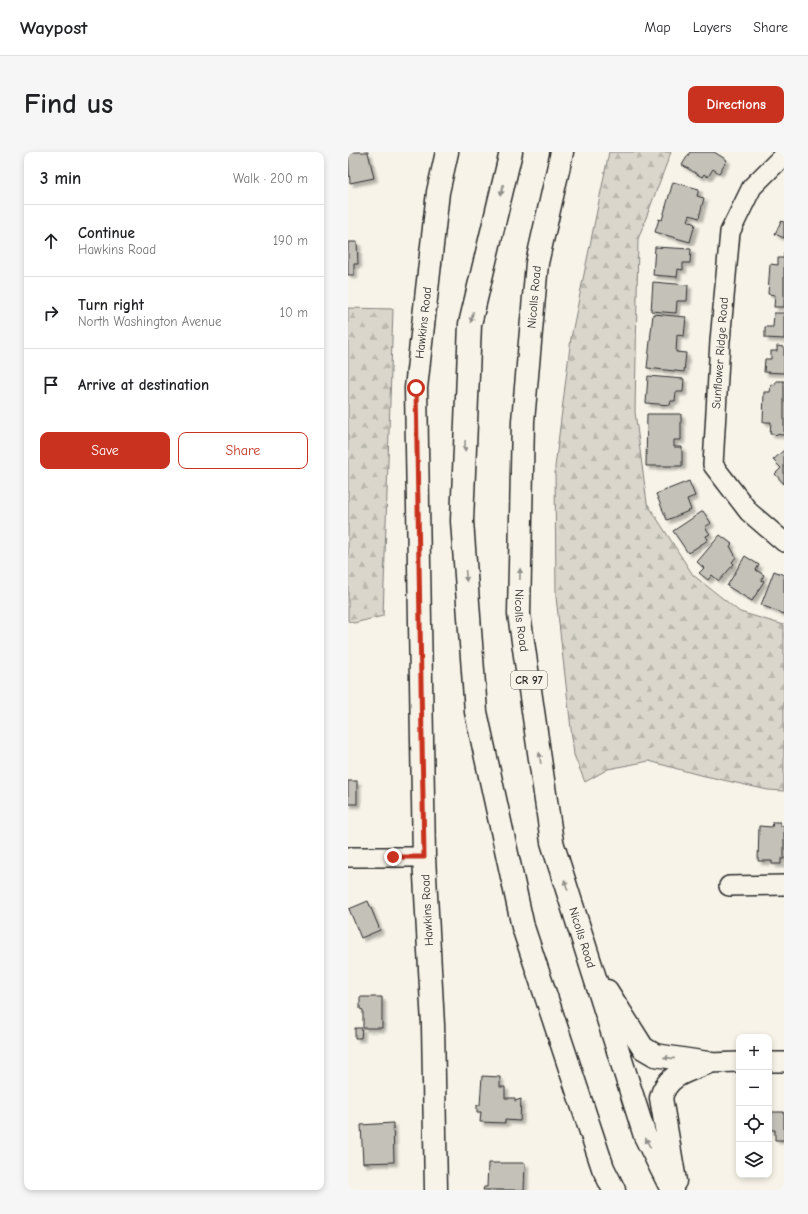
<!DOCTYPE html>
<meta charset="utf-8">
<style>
:root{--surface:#fff;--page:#f6f6f6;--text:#202124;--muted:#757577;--line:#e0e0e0;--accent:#c8321e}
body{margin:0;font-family:"Comic Neue",sans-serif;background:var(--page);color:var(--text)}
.controls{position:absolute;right:12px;bottom:12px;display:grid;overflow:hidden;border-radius:8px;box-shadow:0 2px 6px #0003}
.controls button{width:36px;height:36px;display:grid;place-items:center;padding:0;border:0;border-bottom:1px solid var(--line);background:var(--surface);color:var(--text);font:20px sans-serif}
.stop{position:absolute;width:12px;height:12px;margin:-9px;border:3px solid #c8321e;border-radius:50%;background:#fff}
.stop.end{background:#c8321e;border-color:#fff;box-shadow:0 1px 4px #0008}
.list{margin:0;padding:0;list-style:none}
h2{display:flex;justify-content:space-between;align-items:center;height:52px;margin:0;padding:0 16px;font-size:17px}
h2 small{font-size:13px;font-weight:400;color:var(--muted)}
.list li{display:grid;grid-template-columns:26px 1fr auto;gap:12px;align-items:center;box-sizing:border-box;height:72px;padding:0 16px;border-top:1px solid var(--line)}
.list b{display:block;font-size:15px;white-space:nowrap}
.list p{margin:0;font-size:13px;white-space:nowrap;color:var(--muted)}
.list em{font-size:13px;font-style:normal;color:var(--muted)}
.actions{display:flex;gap:8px;padding:12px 16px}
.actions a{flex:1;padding:9px 0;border:1px solid var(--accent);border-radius:8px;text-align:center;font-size:14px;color:var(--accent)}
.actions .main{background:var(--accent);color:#fff}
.icon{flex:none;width:22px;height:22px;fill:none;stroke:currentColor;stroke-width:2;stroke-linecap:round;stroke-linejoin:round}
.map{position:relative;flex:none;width:436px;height:1038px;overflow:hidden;border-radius:8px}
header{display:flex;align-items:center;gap:24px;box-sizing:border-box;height:56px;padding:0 20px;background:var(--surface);border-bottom:1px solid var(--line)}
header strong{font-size:19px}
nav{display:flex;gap:22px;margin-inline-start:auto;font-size:14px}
.intro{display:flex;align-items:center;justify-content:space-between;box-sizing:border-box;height:96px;padding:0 24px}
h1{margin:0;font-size:28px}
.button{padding:10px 18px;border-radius:8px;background:var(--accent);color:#fff;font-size:14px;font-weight:700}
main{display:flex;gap:24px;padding:0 24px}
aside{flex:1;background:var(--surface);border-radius:8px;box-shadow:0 2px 6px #0003}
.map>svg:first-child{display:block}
.forest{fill:url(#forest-firs);stroke:#82807c}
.building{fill:#c4c1b9;stroke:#2b2b2b;filter:url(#shadow)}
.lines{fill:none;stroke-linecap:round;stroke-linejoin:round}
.minor-casing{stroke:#2b2b2b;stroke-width:22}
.tertiary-casing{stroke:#2b2b2b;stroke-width:25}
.trunk-casing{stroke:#2b2b2b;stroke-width:25}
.minor{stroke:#f7f3e8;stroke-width:19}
.tertiary{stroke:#f7f3e8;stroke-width:22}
.trunk{stroke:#f7f3e8;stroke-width:22}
.oneway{fill:#918f8a}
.route{stroke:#c8321e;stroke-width:5}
.labels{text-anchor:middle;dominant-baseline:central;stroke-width:3.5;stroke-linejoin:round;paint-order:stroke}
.shield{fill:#f7f3e8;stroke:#686764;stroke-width:1}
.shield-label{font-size:11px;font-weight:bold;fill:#2b2b2b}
.street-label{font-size:12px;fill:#2b2b2b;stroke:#f7f3e8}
</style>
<header>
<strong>Waypost</strong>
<nav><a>Map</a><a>Layers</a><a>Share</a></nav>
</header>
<div class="intro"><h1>Find us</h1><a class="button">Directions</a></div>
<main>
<aside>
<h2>3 min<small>Walk · 200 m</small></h2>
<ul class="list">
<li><svg class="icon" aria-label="ahead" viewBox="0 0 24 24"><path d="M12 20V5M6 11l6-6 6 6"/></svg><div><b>Continue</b><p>Hawkins Road</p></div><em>190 m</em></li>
<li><svg class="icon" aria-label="right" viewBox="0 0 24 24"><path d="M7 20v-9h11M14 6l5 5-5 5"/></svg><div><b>Turn right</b><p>North Washington Avenue</p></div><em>10 m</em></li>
<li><svg class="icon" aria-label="arrive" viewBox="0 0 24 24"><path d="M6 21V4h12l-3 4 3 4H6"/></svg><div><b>Arrive at destination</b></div></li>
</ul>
<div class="actions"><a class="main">Save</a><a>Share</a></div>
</aside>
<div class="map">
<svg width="436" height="1038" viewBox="0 0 436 1038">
<defs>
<pattern id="forest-firs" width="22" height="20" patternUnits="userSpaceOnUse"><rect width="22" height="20" fill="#dad6cc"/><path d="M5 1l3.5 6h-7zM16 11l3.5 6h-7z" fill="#bbb8af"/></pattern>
<filter id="shadow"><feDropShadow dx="3.5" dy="3.5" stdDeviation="1" flood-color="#0004"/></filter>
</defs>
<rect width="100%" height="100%" fill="#f7f3e8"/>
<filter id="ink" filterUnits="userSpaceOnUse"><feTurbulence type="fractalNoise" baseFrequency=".025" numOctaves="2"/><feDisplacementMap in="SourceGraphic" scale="8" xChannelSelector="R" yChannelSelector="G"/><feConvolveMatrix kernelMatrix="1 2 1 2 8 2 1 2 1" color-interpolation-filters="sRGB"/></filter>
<g filter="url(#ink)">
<!-- forest -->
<g class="forest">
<polygon points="261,0 323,0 290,87 287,260 299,351 345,423 392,460 436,473 436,639 420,638 348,622 301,609 260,617 237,630 226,603 208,445 207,315 223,186"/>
<polygon points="0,156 45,157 35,464 6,471 0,469"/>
</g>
<!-- building -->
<g class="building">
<polygon points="0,0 20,0 26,26 2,31"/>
<polygon points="342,0 366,0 379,8 371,21 365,17 360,25 356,22 354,25 334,13"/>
<polygon points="325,30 351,37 349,44 356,46 351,66 342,63 340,69 347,72 342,90 307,80 311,67 314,68"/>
<polygon points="433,69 436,70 436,86 427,82"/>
<polygon points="0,90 9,90 10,112 6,112 6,123 0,123"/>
<polygon points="307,95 343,97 342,111 335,111 335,118 330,117 329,125 305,123"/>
<polygon points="436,100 436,155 426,155 427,143 420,142 422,112 430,113 430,106 436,106"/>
<polygon points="305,130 340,133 339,149 329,149 328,161 303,159"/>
<polygon points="426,161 436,161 436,187 417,186 417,175 425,175"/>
<polygon points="305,162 338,165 336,184 329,183 328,200 338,201 336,220 299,216"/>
<polygon points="429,194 436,195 436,221 416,220 417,207 423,207 423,199 429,199"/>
<polygon points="300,224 336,227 335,240 328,240 327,249 323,249 322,253 298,251"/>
<polygon points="428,229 436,229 436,283 422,282 423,270 415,270 416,240 422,240 423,232 427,233"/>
<polygon points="299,262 333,262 333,288 326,288 326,295 334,295 334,314 298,314"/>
<polygon points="436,298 436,332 427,322 433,316 425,308"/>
<polygon points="341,329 347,344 339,347 343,358 319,368 308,342"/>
<polygon points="355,359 363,371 357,375 362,382 358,384 360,388 340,401 325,379"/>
<polygon points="372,383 384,392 382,394 388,405 384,410 386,412 371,429 364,423 360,428 351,421 356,416 349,410"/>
<polygon points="397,404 411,413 408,418 416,423 413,428 416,429 404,449 379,434"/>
<polygon points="426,419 436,423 436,462 413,453"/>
<rect x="0" y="629" width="9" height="23"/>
<polygon points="425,670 432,670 432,674 436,674 436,707 433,707 433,712 424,712 424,709 410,709 411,674 424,675"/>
<polygon points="20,749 32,778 13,786 1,757"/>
<polygon points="12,845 34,845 34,876 15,876 15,858 12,857"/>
<polygon points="7,876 14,876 13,886 7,886"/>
<polygon points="134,924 152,925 152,935 157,935 157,946 167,946 167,949 173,947 172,969 157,968 157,971 132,970 133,960 129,960 129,953 132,953"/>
<polygon points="422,960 436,960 436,988 427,988 427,978 422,978"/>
<polygon points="45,971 46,1010 15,1011 13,973"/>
<polygon points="140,1011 177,1011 176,1038 135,1038 136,1035 139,1035"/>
</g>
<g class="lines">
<!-- minor casing -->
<g class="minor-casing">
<g id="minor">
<polyline points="436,3 404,35 382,80 372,189 365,313 401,360 436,390"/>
<polyline points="0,705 76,705"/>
<polyline points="381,734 436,733"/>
<polyline points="421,910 436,910"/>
<polyline points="360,911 391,910"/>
</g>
</g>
<!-- tertiary casing -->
<g class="tertiary-casing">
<g id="tertiary">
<path id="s1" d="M88 1038 85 873 76 705 68 236 90 40 99 0"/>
</g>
</g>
<!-- trunk casing -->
<g class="trunk-casing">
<g id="trunk">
<polyline points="163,0 122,172 114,369 128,560 175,775 255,1016 266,1038"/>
<path id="s2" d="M214 0 189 111 175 269 171 462 204 690 297 984 324 1038"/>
<polyline points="259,839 295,896 307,903 360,911"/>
<path d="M327 1029 313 946C318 923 339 919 359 911"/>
</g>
</g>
<!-- minor -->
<use href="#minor" class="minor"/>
<!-- tertiary -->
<use href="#tertiary" class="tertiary"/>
<!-- trunk -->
<use href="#trunk" class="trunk"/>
</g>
<!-- one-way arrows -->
<defs><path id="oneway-solid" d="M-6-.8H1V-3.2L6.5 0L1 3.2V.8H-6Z"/></defs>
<g class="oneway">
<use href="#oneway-solid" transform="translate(154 38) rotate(103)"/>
<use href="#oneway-solid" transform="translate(124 165) rotate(103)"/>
<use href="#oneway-solid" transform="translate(117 294) rotate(92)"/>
<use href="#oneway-solid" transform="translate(172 422) rotate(-89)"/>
<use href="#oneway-solid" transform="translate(118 424) rotate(86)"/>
<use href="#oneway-solid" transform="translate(192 606) rotate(-98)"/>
<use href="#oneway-solid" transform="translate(218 733) rotate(-108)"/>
<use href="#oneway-solid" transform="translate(321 906) rotate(-174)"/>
<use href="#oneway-solid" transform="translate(300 991) rotate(-116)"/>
</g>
</g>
<g class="lines" filter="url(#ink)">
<!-- route -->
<polyline class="route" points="45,705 76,705 68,236"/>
</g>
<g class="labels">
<!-- shield labels -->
<rect class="shield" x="163" y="519" width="36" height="18" rx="3"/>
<g class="shield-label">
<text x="181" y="528">CR 97</text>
</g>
<!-- street labels -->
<g class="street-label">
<text transform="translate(186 145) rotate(-85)">Nicolls Road</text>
<text stroke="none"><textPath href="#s1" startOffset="868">Hawkins Road</textPath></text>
<text transform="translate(372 201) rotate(-86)">Sunflower Ridge Road</text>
<text stroke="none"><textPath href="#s2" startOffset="472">Nicolls Road</textPath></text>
<text transform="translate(79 758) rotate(-93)">Hawkins Road</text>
<text stroke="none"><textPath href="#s2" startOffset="796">Nicolls Road</textPath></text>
</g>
</g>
</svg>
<div class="controls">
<button>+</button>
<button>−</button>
<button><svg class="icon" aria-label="locate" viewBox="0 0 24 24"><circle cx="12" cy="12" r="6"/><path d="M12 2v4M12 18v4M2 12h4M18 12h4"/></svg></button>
<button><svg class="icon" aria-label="layers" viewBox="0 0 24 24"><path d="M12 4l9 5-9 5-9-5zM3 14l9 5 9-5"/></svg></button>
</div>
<div class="stop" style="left:68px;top:236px"></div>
<div class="stop end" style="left:45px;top:705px"></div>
</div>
</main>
